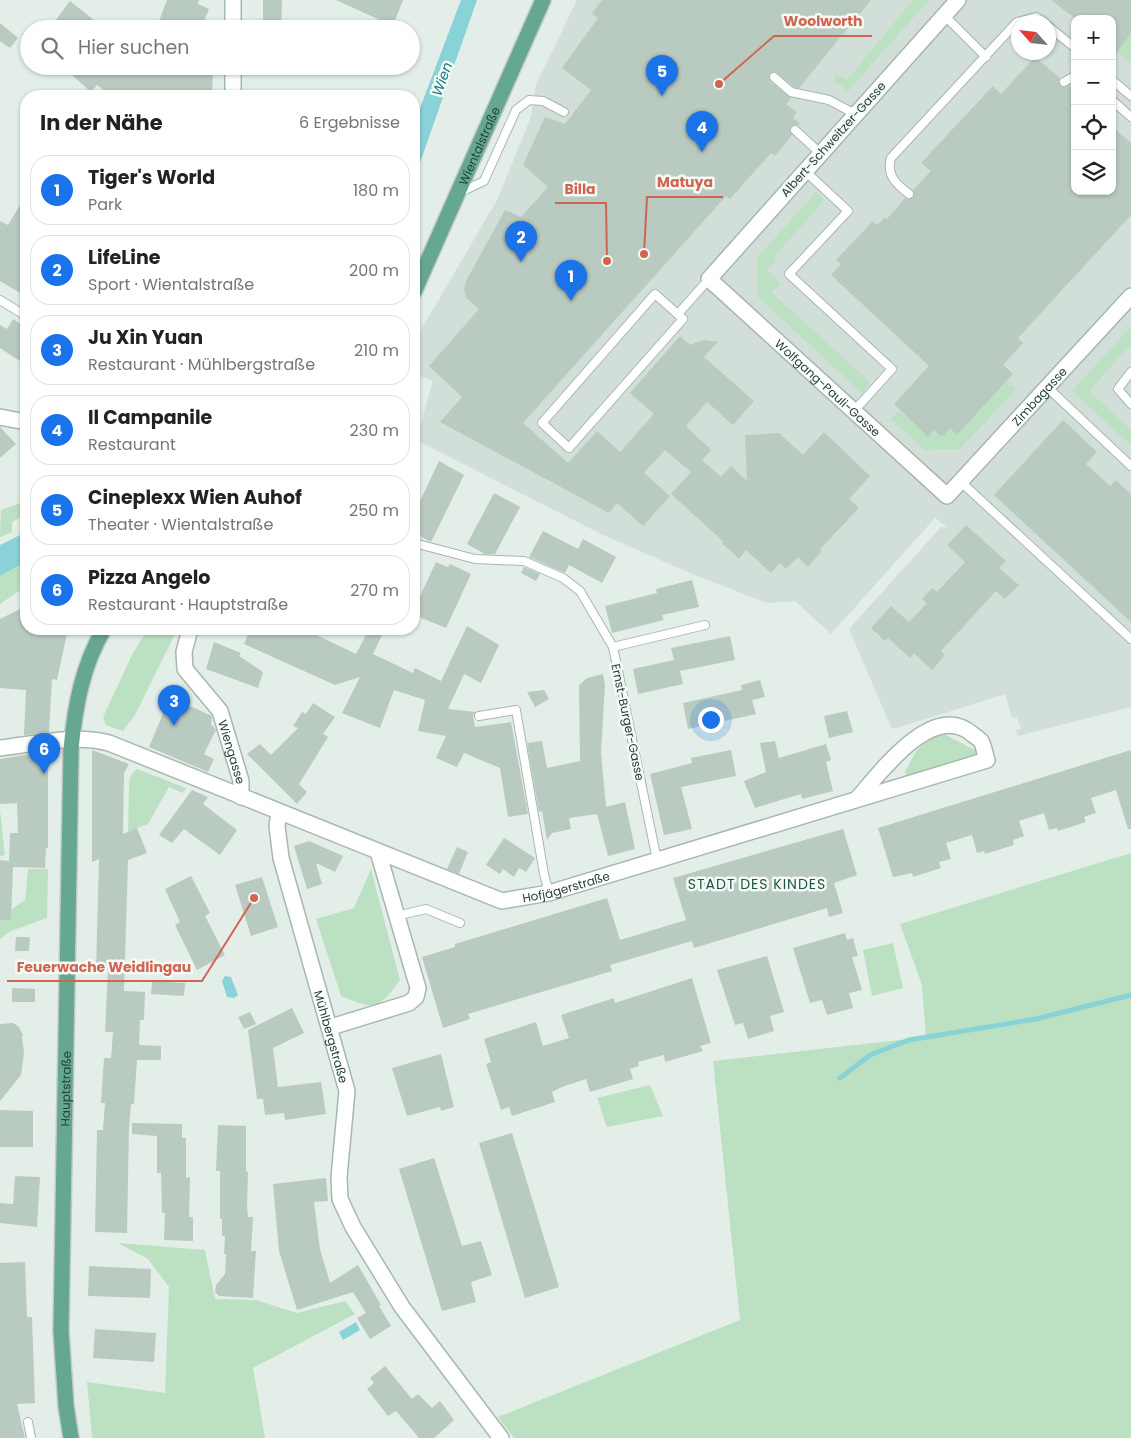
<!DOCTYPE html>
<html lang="de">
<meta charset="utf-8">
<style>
:root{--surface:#fff;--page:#f6f6f6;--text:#222;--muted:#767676;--line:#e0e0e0;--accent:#1a73e8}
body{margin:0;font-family:Poppins,sans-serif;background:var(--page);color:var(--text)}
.controls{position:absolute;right:15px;top:15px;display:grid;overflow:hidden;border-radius:10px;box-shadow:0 1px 4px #0004}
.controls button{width:45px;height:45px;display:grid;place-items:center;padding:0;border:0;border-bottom:1px solid var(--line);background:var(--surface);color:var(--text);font:25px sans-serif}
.compass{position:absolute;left:1011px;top:15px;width:45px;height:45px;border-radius:50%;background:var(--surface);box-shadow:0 1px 4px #0004;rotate:297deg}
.you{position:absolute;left:710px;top:719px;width:18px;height:18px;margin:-12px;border:4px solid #fff;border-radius:50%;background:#1a73e8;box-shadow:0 0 0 8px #1a73e833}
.badge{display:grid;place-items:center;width:32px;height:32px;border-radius:50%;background:var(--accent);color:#fff;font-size:16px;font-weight:700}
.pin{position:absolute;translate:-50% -41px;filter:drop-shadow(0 1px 2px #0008)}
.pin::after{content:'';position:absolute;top:26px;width:18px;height:15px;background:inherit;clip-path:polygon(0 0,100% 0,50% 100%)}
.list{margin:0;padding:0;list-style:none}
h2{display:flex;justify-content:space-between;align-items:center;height:65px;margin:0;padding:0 20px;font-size:21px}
h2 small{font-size:16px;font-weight:400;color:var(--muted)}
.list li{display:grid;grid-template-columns:32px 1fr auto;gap:15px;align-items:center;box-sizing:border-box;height:70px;margin:0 10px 10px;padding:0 10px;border:1px solid var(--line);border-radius:20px}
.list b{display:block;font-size:19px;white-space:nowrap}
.list p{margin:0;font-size:16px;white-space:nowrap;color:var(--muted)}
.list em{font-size:16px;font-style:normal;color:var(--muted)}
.icon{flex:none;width:28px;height:28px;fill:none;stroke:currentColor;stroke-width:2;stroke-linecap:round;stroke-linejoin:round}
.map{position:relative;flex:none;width:1131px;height:1438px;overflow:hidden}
.search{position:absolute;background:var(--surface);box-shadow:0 1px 4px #0004;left:20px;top:20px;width:400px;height:55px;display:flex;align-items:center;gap:12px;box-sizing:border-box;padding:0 18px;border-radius:28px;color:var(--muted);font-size:19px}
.panel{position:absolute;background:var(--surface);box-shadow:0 1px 4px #0004;left:20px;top:90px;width:400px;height:545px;border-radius:20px}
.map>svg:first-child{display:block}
.built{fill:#d2ded8;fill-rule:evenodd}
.green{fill:#bce1c2}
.water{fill:#89d2d7}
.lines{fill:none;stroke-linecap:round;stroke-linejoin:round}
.stream{stroke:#89d2d7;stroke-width:5}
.building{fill:#b9cac1}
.service-casing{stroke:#a6b7b0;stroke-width:10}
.minor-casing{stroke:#a6b7b0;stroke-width:18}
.secondary-casing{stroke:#a1bbb0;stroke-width:18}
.primary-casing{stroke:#c1cac7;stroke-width:18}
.service{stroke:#fff;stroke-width:8}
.minor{stroke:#fff;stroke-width:15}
.secondary{stroke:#fff;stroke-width:15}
.primary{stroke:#66a790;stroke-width:15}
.labels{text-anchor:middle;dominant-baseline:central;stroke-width:5;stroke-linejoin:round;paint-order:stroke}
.street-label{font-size:12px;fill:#224236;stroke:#f5faf7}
.water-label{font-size:14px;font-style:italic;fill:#177b83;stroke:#f5faf7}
.neighbourhood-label{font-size:14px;letter-spacing:1px;fill:#1c5642;stroke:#f5faf7}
.leader{fill:none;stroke:#d0654f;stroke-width:2}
.callout-dot{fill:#d0654f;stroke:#f5faf7;stroke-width:2}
.callout-label{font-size:14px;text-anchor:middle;font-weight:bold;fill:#d0654f;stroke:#f5faf7;stroke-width:5;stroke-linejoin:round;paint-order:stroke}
</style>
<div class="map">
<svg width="1131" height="1438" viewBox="0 0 1131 1438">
<rect width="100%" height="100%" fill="#e4eee9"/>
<!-- built -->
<path class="built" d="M577 0H1131V707L1018 736 1016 730 1021 729 1017 717 1012 718 1005 694 894 729 891 727 849 629 941 527H947L935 518 831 634 795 601 767 603 692 574 599 533 416 440 433 381 418 375 414 368V342L497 200 531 117 536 85ZM1075 19H1112V191H1075ZM1018 22H1048V52H1018Z"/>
<!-- green -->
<g class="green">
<polygon points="913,0 929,0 848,91 837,83 834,84 834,79 837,74 847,80"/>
<polygon points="1131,33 1131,64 1118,52"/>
<polygon points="816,192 823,199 823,202 773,258 776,261 767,270 781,283 772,293 869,381 869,385 862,393 757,296 757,258"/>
<polygon points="1131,327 1131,344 1089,391 1131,430 1131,445 1072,391"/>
<polygon points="1007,381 1016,389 960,449 925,450 891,419 899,410 928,437 934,430 942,437 950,428 957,435"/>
<polygon points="26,501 26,515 12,522 12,532 0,537 1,510"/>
<polygon points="26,562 26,591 19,591 0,604 0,576"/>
<polygon points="148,629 163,629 174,636 135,715 123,731 106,725 103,717 132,655"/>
<polygon points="936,732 940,732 975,750 978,756 907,778 905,772 916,751"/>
<polygon points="137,769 186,788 183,793 169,787 148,824 135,829 137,834 128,835 129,782 131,775"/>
<polygon points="0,810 5,855 0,856"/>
<polygon points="1131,853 1131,1438 514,1438 498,1417 740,1320 713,1061 926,1037 922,985 900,924"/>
<polygon points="28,869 48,869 47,918 11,931 0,939 0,917 25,900"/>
<path d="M371 869 400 980C378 1010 375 1010 341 996L316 919 354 908Z"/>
<polygon points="893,943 903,988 872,996 863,950"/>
<polygon points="650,1085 663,1116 607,1127 597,1098"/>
<polygon points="118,1243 205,1250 215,1299 256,1300 297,1313 345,1301 355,1314 253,1368 265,1438 92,1438 87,1382 165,1393 169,1287 148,1259"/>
</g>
<!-- water -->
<g class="water">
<polygon points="461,0 477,0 414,180 418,196 414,200 414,124"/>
<polygon points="26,532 26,562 0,576 0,545"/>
<polygon points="225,976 231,977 238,995 234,998 227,997 222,981"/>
<polygon points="356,1322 360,1330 343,1340 339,1332"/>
</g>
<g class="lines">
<!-- stream -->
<polyline class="stream" points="840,1078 870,1055 909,1040 1036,1019 1131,995"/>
</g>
<!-- building -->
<g class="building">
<polygon points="167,0 199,0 198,4 209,9 202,26 191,22 188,29 156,29"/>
<polygon points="263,0 282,0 281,29 263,29"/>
<polygon points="336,0 403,0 393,26"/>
<polygon points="602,0 871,0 799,88 794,87 776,72 770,74 770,81 791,98 786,104 797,112 793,118 801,124 791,127 792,135 775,156 771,153 730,199 726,196 523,423 568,463 597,431 620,452 654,414 630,393 680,336 690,345 703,340 718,342 704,357 754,401 733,425 707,402 686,426 711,450 702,460 721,477 731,466 747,481 745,435 779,433 803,455 824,432 870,476 849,499 859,508 820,549 822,551 808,567 798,557 786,569 780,563 771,573 746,550 739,559 722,543 724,542 671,494 691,472 665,450 644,473 670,496 643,526 617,503 609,513 440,422 462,397 429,366 479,309 466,298 464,289 466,281 505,210 521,217 548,187 523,165 545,117 565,124 591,90 562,68 598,18 592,13"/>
<polygon points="1051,0 1131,0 1131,33 1112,60 1112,19 1076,19"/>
<polygon points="70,1 105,29 49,29"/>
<polygon points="0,23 18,38 10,48 0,41"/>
<polygon points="1035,57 1060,78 1058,82 1061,86 1069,86 1075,91 1075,191 1112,191 1112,126 1131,143 1131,215 1018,338 1023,343 1003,365 1013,374 957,435 950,428 942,437 934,430 928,437 894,404 929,366 831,275 841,264 836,260 873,221 877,225 885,217 887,219 905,198 913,198 913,190 931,171 921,163 993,86 1001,94"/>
<polygon points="62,66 202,66 213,71 212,96 112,96 97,85 91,92"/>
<polygon points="26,195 26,287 22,294 0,281 0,221 8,225"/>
<polygon points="13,319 26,328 26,365 0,348 0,325 7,329"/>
<polygon points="1063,420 1097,452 1086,464 1110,486 1116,480 1131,494 1131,622 994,495"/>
<polygon points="0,427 16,444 0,458"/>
<polygon points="439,461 464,475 431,542 414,533 414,514"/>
<polygon points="494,493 520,507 495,554 485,554 467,544"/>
<polygon points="966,525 1006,561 999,568 1019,585 1005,599 996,591 941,651 945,655 932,670 914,653 910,658 888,638 885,641 871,628 891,606 909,622 927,603 922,599 932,588 937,592 965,562 947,545"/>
<polygon points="543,531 578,549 583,539 616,557 602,583 569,565 565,573 529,557"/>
<polygon points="436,562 448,567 450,564 471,574 446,628 414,615 414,609"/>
<polygon points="524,567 540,574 536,581 521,573"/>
<polygon points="692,580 699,607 662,615 664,620 612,633 605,606 657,593 656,589"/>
<polygon points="26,606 26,629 68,629 57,680 52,679 49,732 24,735 26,690 0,688 0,619"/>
<polygon points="467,626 499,645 481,683 464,674 448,709 476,712 473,716 475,727 511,722 528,814 508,817 500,768 464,753 457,767 436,758 446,736 418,731 425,700 394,690 380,728 342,713 360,677 335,685 244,644 250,629 304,629 356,654 369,629 385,629 373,654 413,673 415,668 441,681"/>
<polygon points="730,636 735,660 680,671 683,684 638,694 633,669 674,660 671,648"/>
<polygon points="214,642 241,653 239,656 263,672 258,688 206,669"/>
<polygon points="603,674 605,685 601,752 606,807 625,802 635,849 608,856 597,814 569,818 571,829 552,833 547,840 542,811 539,812 527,743 542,741 547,768 580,761 579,685 587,678"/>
<polygon points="760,680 765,697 752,700 756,714 688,729 683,703 742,690 741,685"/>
<polygon points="544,690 549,699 535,707 527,692"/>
<polygon points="170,697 212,716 211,724 216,730 204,754 214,759 208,772 149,747"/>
<polygon points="313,703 335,717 323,734 328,737 299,784 307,792 297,804 247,754 260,744 271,755 298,728 293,726 302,712 306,714"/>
<polygon points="847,711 853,732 829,738 824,716"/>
<polygon points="775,741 779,758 826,744 831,760 826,762 833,791 802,799 801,794 755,808 744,781 766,772 760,743"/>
<polygon points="92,750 129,764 124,773 123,834 137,828 147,853 128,860 124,991 145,992 144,1020 140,1020 139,1045 161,1046 161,1060 137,1060 134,1104 131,1104 129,1128 127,1233 95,1232 97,1130 103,1130 105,1103 101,1103 104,1058 111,1058 113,1032 105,1032 108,970 96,969 99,859 92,862"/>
<polygon points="731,750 736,776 681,787 692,829 664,835 650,774 692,763 691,758"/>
<polygon points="1131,750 1131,829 1128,829 1116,790 1091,798 1096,813 1084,817 1086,822 1058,831 1057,828 1049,830 1044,813 1019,821 1024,836 1013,840 1014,845 985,854 984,851 977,853 972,835 946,843 951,859 939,862 941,868 913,877 912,873 893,877 878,828"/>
<polygon points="42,752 48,758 48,848 46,848 45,868 13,867 11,920 0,920 0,860 9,861 10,833 18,833 17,803 0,804 0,759"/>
<polygon points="192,790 208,797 203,804 237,830 220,855 184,829 172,843 159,835"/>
<polygon points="843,829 857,875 834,883 843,913 829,917 827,908 694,948 692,941 610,965 612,971 468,1014 470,1019 443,1028 422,957 455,947 455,944 607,898 620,940 686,920 673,878"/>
<polygon points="504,838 535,858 526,872 519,868 514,877 503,869 500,874 486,865"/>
<polygon points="309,841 343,856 335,872 316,863 322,884 307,889 294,846"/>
<polygon points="457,847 468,852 459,874 447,869"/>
<polygon points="191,876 210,913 205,916 225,955 197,970 175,925 180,922 165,889"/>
<polygon points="262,877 278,927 251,936 235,885"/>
<polygon points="845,933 847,940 853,938 858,956 852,957 862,990 849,993 853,1008 827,1015 822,1000 810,1003 793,948"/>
<polygon points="16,937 30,937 29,951 15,951"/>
<polygon points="767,956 784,1012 770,1016 774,1031 748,1039 743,1023 735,1025 717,970"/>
<polygon points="692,978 711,1043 700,1046 703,1051 665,1062 664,1055 638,1062 639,1066 630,1069 633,1079 590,1092 586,1079 562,1087 552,1092 555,1102 512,1116 509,1107 501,1110 486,1064 491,1062 484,1039 536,1022 543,1046 569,1038 561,1015 614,998 615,1003"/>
<polygon points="152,981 185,983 184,996 151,994"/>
<polygon points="12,988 35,989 35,1002 12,1002"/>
<polygon points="292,1008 304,1033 273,1048 278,1087 321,1082 326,1114 285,1120 284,1113 265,1115 263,1099 257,1099 248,1030"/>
<polygon points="250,1012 256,1024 244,1029 238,1017"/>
<polygon points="13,1023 19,1027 23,1035 22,1037 24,1053 21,1075 0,1101 0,1024"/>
<polygon points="441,1054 454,1107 441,1111 440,1107 407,1116 392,1068"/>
<polygon points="0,1110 33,1111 33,1147 0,1147"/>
<polygon points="132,1123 182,1124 182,1138 186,1138 186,1178 190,1177 189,1217 193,1217 193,1241 164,1240 165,1213 162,1213 161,1173 157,1173 157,1136 132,1134"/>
<polygon points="218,1125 246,1126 246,1171 248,1172 247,1206 248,1217 253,1217 251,1251 256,1251 253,1298 219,1296 215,1292 216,1285 225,1274 226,1254 224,1254 225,1236 222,1236 222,1219 220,1219 220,1171 216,1171"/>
<polygon points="512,1133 559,1287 525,1298 479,1143"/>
<polygon points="434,1158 462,1246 481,1241 492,1275 471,1282 476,1302 442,1311 399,1169"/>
<polygon points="15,1176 40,1177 37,1227 0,1223 0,1203 13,1204"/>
<polygon points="326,1178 328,1201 314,1202 320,1249 330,1283 358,1265 381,1305 379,1306 391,1326 370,1339 357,1318 366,1313 353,1292 297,1310 279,1251 273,1184"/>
<polygon points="25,1262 27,1317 32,1317 35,1403 17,1404 25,1438 0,1438 0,1263"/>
<polygon points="89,1266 151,1269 150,1298 88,1296"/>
<polygon points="95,1329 156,1333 154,1362 93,1358"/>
<polygon points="385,1366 412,1399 418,1394 432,1408 440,1401 454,1420 434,1438 419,1438 396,1411 388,1416 367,1389 374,1383 370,1378"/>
</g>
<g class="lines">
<!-- service casing -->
<g class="service-casing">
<g id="service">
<polyline points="945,16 986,57"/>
<polyline points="1048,26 1075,48"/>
<polyline points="774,77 791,92 829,100 855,114"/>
<polyline points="1112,80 1131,96"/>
<polyline points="1064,82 1075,76"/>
<polyline points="1112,100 1131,117"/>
<polyline points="795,130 820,153"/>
<polyline points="805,171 848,211 789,274 892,369 854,411"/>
<polyline points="459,193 484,181 516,110 529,100 543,101 564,112"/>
<path d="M909 194C896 184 886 175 891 158L1017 22 1036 17 1044 22"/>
<polygon points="655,294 683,319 569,448 542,423"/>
<polyline points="0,300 26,316"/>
<polyline points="678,314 709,279"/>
<polyline points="1131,372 1118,389 1131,404"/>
<polyline points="1047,387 1131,466"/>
<polyline points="961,482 1131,639"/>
<polyline points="414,543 475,559 524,561 563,578 580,591 613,647"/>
<polyline points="479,716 516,710 544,874 549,893"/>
<polyline points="657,860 613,647 705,625"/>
<polyline points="396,916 426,909 460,923"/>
<polyline points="28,1422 31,1438"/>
</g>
</g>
<!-- minor casing -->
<g class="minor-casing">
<g id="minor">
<path id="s1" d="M958 0 709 279 947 496 1131 296"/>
<polyline points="0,417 26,422"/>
<path id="s2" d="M190 629 184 652 185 669 220 711 241 781V797"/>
<path id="s3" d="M0 748C35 744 74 734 109 743L502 901 549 893 987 760C985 755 984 746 981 741 979 739 975 736 972 734 933 700 880 773 857 799"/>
<path id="s4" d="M279 813 277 826 281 858 347 1091 339 1177 340 1199 353 1227 402 1307 501 1438"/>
<polyline points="331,1027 409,1003 416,997 418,988 378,852"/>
</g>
</g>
<!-- secondary casing -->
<g class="secondary-casing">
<g id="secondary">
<polyline points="233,29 233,0"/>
<polyline points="233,96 233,66"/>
</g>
</g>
<!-- primary casing -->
<g class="primary-casing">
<g id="primary">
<path id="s5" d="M414 292 543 0"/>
<path id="s6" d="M71 1438 66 1406 61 1331 71 749C75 707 82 666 104 629"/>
</g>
</g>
<!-- service -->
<use href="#service" class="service"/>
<!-- minor -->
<use href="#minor" class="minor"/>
<!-- secondary -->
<use href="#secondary" class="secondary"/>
<!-- primary -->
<use href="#primary" class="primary"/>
</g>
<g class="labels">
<!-- street labels -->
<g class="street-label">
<text transform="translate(833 139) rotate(-48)">Albert-Schweitzer-Gasse</text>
<text stroke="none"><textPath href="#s5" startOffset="160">Wientalstraße</textPath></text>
<text stroke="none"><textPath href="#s1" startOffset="535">Wolfgang-Pauli-Gasse</textPath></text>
<text stroke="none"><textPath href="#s1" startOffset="832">Zimbagasse</textPath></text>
<text transform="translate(628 722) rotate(78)">Ernst-Burger-Gasse</text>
<text stroke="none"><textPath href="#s2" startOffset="138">Wiengasse</textPath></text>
<text stroke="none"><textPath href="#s3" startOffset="599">Hofjägerstraße</textPath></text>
<text stroke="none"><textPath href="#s4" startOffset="231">Mühlbergstraße</textPath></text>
<text stroke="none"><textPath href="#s6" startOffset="350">Hauptstraße</textPath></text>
</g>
<!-- water labels -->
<g class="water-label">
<text transform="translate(442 79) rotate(-70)">Wien</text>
</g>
<!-- neighbourhood labels -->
<g class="neighbourhood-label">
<text x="757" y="884">STADT DES KINDES</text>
</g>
</g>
<!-- callouts -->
<path class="leader" d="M719 84L774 36H872M644 254L647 197H723M607 261L606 203H555M254 898L202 981H7"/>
<g class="callout-dot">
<circle cx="719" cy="84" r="5"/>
<circle cx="644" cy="254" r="5"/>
<circle cx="607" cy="261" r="5"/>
<circle cx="254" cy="898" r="5"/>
</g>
<g class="callout-label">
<text x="823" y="26">Woolworth</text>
<text x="685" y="187">Matuya</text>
<text x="580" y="194">Billa</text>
<text x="104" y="972">Feuerwache Weidlingau</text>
</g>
</svg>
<div class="controls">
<button>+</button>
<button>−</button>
<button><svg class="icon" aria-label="locate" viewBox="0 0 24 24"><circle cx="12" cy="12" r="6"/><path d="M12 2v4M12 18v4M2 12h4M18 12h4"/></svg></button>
<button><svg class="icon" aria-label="layers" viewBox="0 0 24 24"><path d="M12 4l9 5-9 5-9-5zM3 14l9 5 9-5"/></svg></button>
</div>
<svg class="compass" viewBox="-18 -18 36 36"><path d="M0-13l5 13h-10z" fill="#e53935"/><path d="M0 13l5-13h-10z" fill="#767676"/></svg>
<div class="you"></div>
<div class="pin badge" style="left:571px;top:301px">1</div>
<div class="pin badge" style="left:521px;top:262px">2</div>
<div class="pin badge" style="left:174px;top:726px">3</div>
<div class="pin badge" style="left:702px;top:152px">4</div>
<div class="pin badge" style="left:662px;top:96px">5</div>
<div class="pin badge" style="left:44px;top:774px">6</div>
<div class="search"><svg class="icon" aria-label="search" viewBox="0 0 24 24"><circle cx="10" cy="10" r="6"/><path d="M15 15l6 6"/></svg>Hier suchen</div>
<section class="panel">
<h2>In der Nähe<small>6 Ergebnisse</small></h2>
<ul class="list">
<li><span class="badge">1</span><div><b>Tiger's World</b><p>Park</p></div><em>180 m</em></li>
<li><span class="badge">2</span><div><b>LifeLine</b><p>Sport · Wientalstraße</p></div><em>200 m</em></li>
<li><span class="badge">3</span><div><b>Ju Xin Yuan</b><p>Restaurant · Mühlbergstraße</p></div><em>210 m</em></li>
<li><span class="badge">4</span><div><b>Il Campanile</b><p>Restaurant</p></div><em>230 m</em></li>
<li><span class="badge">5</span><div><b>Cineplexx Wien Auhof</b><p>Theater · Wientalstraße</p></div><em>250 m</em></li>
<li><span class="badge">6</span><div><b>Pizza Angelo</b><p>Restaurant · Hauptstraße</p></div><em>270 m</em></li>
</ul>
</section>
</div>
